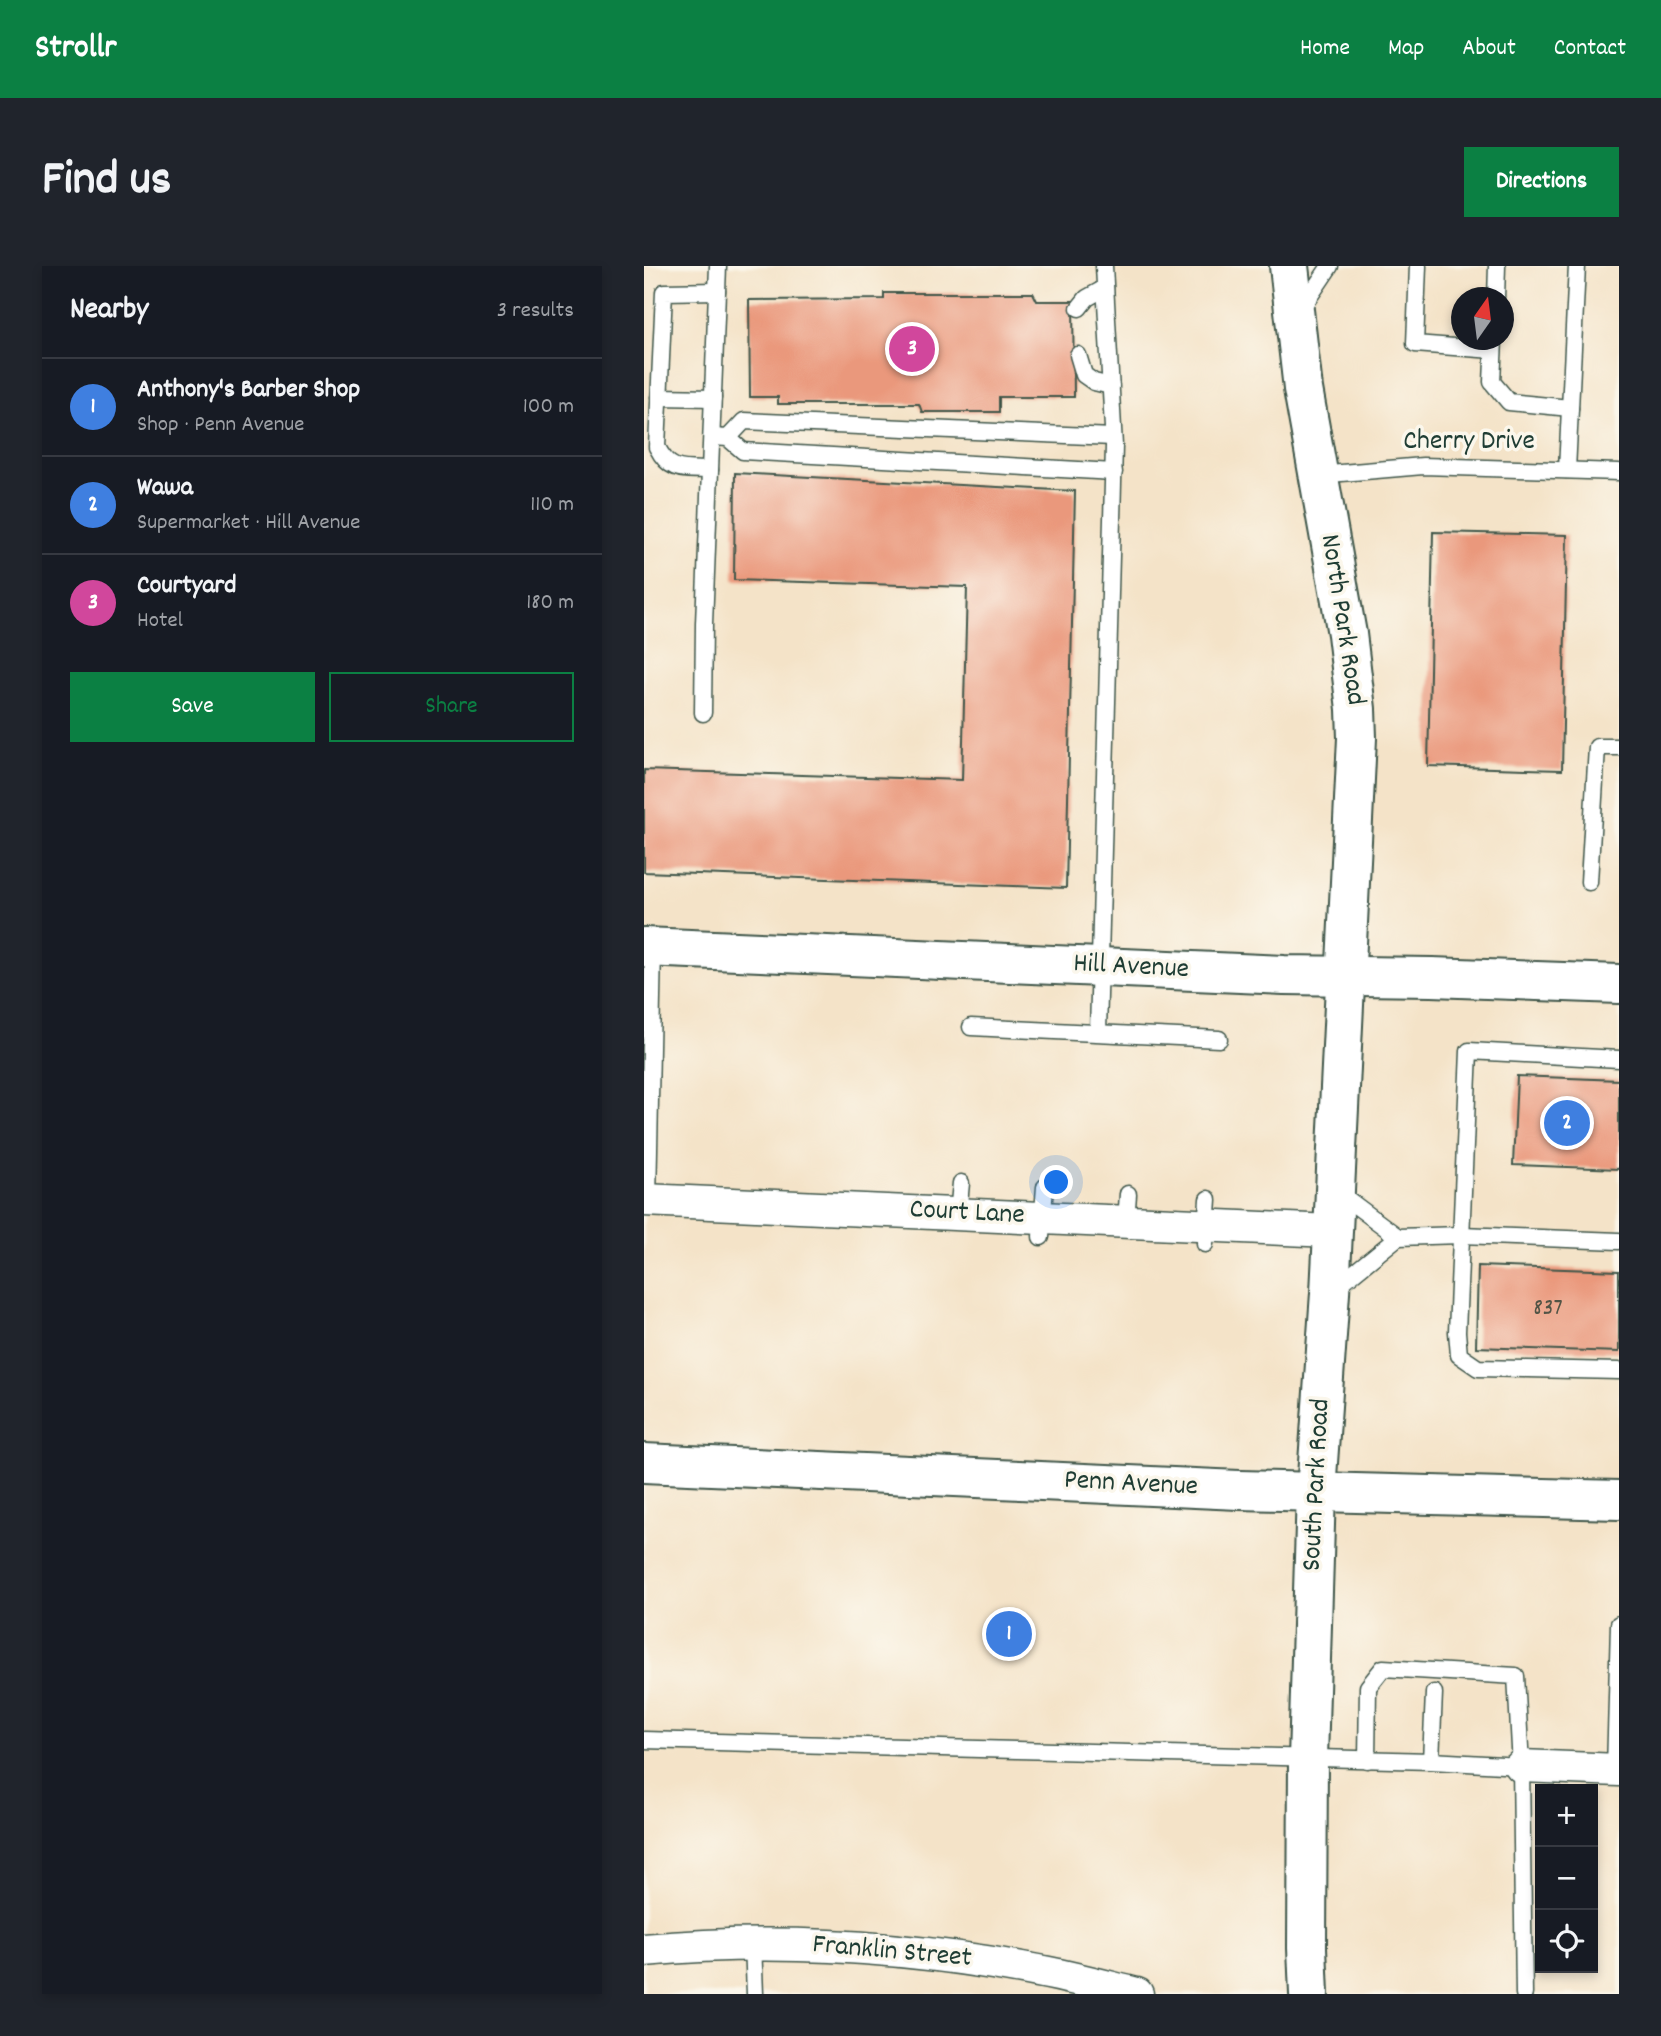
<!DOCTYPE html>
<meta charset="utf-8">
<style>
:root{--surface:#171b24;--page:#20242c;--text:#f1f3f6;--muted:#9ea1a6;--line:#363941;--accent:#0b8043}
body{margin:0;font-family:Dekko,sans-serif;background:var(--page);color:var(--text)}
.controls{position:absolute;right:21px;bottom:21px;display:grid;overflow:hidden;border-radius:0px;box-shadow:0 4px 10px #0003}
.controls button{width:63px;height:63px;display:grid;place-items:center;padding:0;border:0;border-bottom:2px solid var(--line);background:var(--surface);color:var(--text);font:35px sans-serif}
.compass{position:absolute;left:807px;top:21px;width:63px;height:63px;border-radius:50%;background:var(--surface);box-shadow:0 4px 10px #0003;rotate:14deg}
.you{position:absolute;left:413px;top:917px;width:24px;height:24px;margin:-18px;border:5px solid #fff;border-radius:50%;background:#1a73e8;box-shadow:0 0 0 10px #1a73e833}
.badge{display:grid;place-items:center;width:46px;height:46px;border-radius:50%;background:var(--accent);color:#fff;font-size:23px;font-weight:700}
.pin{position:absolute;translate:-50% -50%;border:4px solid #fff;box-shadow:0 2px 7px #0006}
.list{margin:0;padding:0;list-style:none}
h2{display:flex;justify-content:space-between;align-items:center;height:91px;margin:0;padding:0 28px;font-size:30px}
h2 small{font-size:23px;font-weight:400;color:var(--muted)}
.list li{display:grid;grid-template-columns:46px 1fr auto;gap:21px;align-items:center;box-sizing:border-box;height:98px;padding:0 28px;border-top:2px solid var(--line)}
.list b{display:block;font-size:26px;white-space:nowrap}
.list p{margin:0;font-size:23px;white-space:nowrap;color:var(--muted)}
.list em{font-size:23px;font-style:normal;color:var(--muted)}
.actions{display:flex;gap:14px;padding:21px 28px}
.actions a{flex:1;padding:16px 0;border:2px solid var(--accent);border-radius:0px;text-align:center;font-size:24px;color:var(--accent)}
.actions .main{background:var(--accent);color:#fff}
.icon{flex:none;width:38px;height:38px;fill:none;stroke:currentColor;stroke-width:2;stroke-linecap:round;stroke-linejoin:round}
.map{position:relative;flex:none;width:975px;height:1728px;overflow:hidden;border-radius:0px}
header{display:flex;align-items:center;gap:42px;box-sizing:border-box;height:98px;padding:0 35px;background:var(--accent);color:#fff}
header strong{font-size:33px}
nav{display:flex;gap:38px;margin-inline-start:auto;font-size:24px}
.intro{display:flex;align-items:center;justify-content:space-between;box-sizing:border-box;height:168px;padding:0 42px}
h1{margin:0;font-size:49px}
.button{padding:18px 32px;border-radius:0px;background:var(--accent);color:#fff;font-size:24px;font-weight:700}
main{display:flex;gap:42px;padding:0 42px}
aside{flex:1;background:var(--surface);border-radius:0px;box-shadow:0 4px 10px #0003}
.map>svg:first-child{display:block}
.building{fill:#ea987b}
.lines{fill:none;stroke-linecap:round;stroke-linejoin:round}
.service-casing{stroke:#3f564a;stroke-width:19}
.minor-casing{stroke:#3f564a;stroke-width:35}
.tertiary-casing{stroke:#3f564a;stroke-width:42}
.primary-casing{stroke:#3f564a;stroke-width:42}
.service{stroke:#fff;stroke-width:16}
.minor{stroke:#fff;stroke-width:32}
.tertiary{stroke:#fff;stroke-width:38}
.primary{stroke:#fff;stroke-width:38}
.labels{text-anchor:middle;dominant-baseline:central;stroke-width:7;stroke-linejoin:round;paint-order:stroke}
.number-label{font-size:24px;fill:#525446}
.street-label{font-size:28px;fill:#1f3d34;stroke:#fbf7ec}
</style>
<header>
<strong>Strollr</strong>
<nav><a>Home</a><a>Map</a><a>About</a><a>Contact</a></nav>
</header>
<div class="intro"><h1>Find us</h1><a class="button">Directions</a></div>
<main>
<aside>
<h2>Nearby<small>3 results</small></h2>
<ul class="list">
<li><span class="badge" style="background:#3f7fe0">1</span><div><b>Anthony's Barber Shop</b><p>Shop · Penn Avenue</p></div><em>100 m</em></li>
<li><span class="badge" style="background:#3f7fe0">2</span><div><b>Wawa</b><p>Supermarket · Hill Avenue</p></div><em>110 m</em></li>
<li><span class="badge" style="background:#d1479c">3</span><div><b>Courtyard</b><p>Hotel</p></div><em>180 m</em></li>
</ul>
<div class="actions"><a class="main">Save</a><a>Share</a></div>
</aside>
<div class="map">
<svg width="975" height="1728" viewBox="0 0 975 1728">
<rect width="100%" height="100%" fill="#fbf7ec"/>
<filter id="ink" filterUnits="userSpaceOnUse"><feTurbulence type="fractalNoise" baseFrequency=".0143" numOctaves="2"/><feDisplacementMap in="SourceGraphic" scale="14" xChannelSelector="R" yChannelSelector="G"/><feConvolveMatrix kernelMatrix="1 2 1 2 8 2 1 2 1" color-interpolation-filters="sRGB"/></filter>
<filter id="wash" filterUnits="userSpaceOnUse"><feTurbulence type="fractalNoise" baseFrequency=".00686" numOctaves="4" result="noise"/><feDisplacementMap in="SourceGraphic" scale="28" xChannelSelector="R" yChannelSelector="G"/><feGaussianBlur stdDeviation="1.57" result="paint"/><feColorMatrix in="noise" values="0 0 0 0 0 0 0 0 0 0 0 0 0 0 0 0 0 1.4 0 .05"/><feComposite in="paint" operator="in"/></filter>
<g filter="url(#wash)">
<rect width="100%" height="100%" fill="#f4e3c8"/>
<g id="blocks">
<!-- building -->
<g class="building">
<polygon points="240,27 389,27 393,35 429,35 430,131 355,131 355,146 278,146 275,138 134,138 134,131 106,131 105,34 240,33"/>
<polygon points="91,207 431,225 422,622 0,606 0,504 318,514 323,321 90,314"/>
<polygon points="789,266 923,269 918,504 784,500"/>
<polygon points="873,810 975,814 975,903 869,899"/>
<polygon points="834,1000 975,1005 975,1086 832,1081"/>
</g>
</g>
</g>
<g filter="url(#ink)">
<use href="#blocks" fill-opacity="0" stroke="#3f564a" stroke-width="2"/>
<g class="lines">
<!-- service casing -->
<g class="service-casing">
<g id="service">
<polyline points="774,0 771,78 849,84"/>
<polyline points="852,32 853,0"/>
<polyline points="435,42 443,32 461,22"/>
<polyline points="655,46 686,0"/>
<polyline points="850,74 848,116 865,136 926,142"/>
<polyline points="434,89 440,109 450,116 467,120"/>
<polyline points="15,131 69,132"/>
<polyline points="68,171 84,172 99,185 470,206"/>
<polyline points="84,172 100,155 469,171"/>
<path d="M66 204C39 203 26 207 13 181L20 26 73 25"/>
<polyline points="923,204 933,0"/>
<polyline points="674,209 779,200 975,206"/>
<polyline points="59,447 60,358 74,0"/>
<polyline points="945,616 953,481 975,481"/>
<polyline points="327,761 575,773"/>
<polyline points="454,766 470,180 460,0"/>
<polyline points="975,793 825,785 813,1066 815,1089 834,1102 975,1105"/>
<polyline points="695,927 754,971 817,969 975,975"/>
<polyline points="4,934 9,681"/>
<polyline points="314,948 317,917"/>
<polyline points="482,955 484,928"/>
<polyline points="397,971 401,921"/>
<polyline points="561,978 564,933"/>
<polyline points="690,1023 754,971"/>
<polyline points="0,1474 787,1495 877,1500"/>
<polyline points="723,1494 724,1421 739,1402 872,1410 877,1500 880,1728"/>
<polyline points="787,1495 790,1427"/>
<polyline points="971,1504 975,1358"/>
<polyline points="109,1677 111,1728"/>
</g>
</g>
<!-- minor casing -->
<g class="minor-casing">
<g id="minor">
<polyline points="0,934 687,965"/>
<polyline points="877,1500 975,1504"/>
<path d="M0 1684C132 1672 264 1680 394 1705 427 1711 460 1720 493 1728"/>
</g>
</g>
<!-- tertiary casing -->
<g class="tertiary-casing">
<g id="tertiary">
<polyline points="645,0 659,123 703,368 712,443 713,472 686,1027 672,1225 664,1493 663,1682 665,1728"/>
<polyline points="0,681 640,709 788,711 975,718"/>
</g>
</g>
<!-- primary casing -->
<g class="primary-casing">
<polyline id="primary" points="0,1197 595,1224 975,1234"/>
</g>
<!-- service -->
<use href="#service" class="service"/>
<!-- minor -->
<use href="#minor" class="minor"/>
<!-- tertiary -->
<use href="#tertiary" class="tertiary"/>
<!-- primary -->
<use href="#primary" class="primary"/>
</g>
</g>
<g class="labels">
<!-- number labels -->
<g class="number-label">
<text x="904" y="1043">837</text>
</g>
<!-- street labels -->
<g class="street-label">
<text x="825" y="177">Cherry Drive</text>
<text transform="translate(697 354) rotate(81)">North Park Road</text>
<text transform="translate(487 702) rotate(3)">Hill Avenue</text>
<text transform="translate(323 948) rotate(3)">Court Lane</text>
<text transform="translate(487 1219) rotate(3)">Penn Avenue</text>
<text transform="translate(674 1219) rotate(-87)">South Park Road</text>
<text transform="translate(248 1687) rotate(5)">Franklin Street</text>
</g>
</g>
</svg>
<div class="controls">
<button>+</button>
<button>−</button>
<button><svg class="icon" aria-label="locate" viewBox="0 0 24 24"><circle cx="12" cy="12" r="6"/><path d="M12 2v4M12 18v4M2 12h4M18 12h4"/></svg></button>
</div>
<svg class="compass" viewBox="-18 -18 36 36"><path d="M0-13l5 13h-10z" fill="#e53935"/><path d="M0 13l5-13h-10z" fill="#9ea1a6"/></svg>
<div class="you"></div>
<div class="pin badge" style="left:365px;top:1368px;background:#3f7fe0">1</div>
<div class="pin badge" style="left:923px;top:857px;background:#3f7fe0">2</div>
<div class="pin badge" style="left:268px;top:83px;background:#d1479c">3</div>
</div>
</main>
